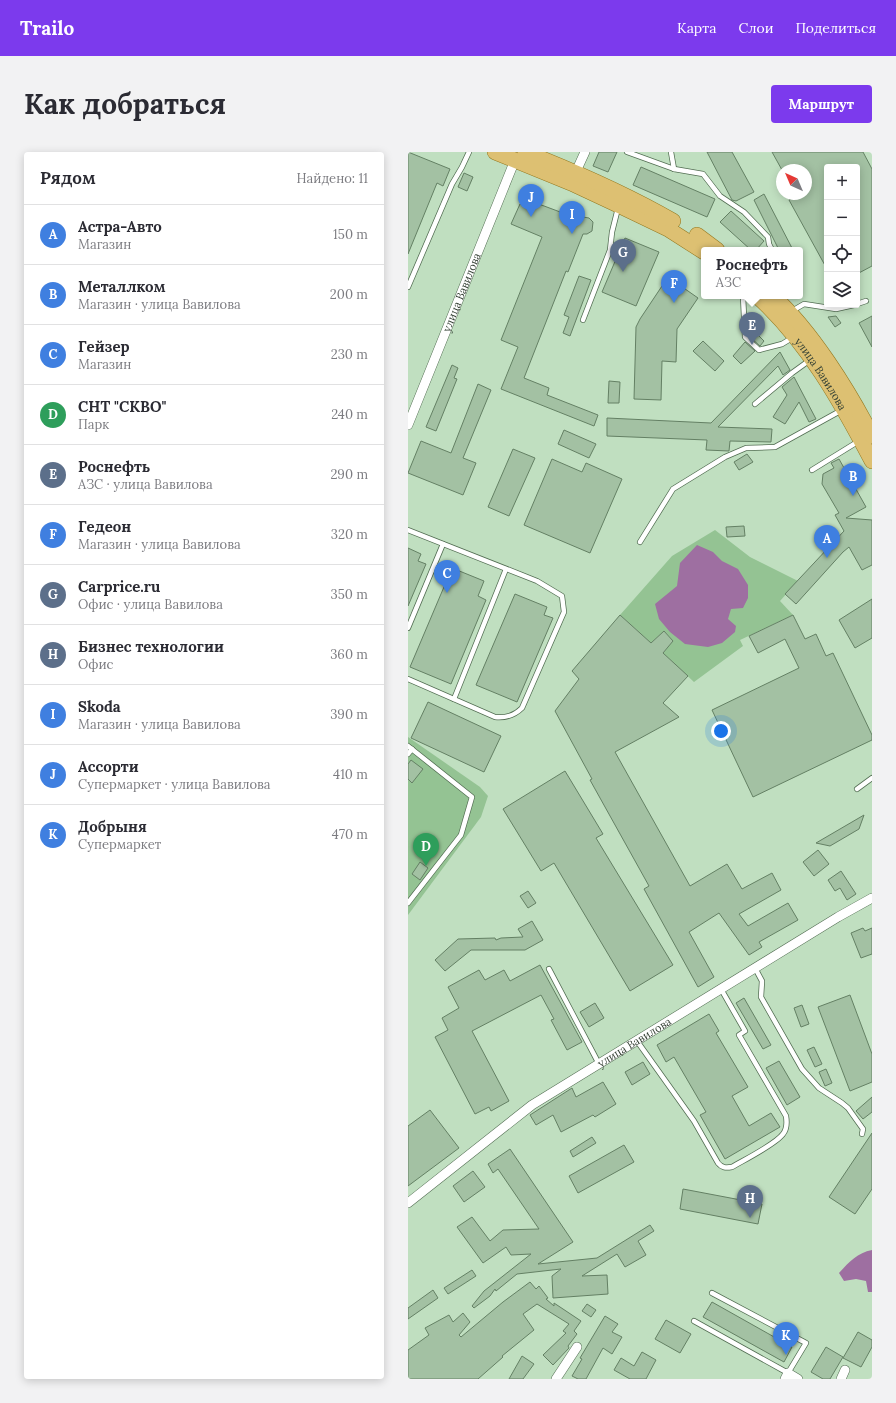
<!DOCTYPE html>
<html lang="ru">
<meta charset="utf-8">
<style>
:root{--surface:#fff;--page:#f2f2f3;--text:#2b2b33;--muted:#7c7c81;--line:#e1e1e2;--accent:#7c3aed}
body{margin:0;font-family:Lora,serif;background:var(--page);color:var(--text)}
.controls{position:absolute;right:12px;top:12px;display:grid;overflow:hidden;border-radius:4px;box-shadow:0 2px 10px #0003}
.controls button{width:36px;height:36px;display:grid;place-items:center;padding:0;border:0;border-bottom:1px solid var(--line);background:var(--surface);color:var(--text);font:20px sans-serif}
.compass{position:absolute;left:368px;top:12px;width:36px;height:36px;border-radius:50%;background:var(--surface);box-shadow:0 2px 10px #0003;rotate:316deg}
.you{position:absolute;left:313px;top:579px;width:14px;height:14px;margin:-10px;border:3px solid #fff;border-radius:50%;background:#1a73e8;box-shadow:0 0 0 6px #1a73e833}
.badge{display:grid;place-items:center;width:26px;height:26px;border-radius:50%;background:var(--accent);color:#fff;font-size:13px;font-weight:700}
.pin{position:absolute;translate:-50% -33px;filter:drop-shadow(0 1px 2px #0008)}
.pin::after{content:'';position:absolute;top:21px;width:14px;height:12px;background:inherit;clip-path:polygon(0 0,100% 0,50% 100%)}
.popup{position:absolute;left:293px;top:95px;width:102px;height:52px;box-sizing:border-box;display:grid;place-content:center;border-radius:4px;background:var(--surface);filter:drop-shadow(0 1px 3px #0005);font-size:13px;white-space:nowrap;color:var(--muted)}
.popup b{font-size:15px;color:var(--text)}
.popup::after{content:'';position:absolute;left:50%;top:100%;margin-left:-8px;border:8px solid transparent;border-top-color:var(--surface)}
.list{margin:0;padding:0;list-style:none}
h2{display:flex;justify-content:space-between;align-items:center;height:52px;margin:0;padding:0 16px;font-size:17px}
h2 small{font-size:13px;font-weight:400;color:var(--muted)}
.list li{display:grid;grid-template-columns:26px 1fr auto;gap:12px;align-items:center;box-sizing:border-box;height:60px;padding:0 16px;border-top:1px solid var(--line)}
.list b{display:block;font-size:15px;white-space:nowrap}
.list p{margin:0;font-size:13px;white-space:nowrap;color:var(--muted)}
.list em{font-size:13px;font-style:normal;color:var(--muted)}
.icon{flex:none;width:22px;height:22px;fill:none;stroke:currentColor;stroke-width:2;stroke-linecap:round;stroke-linejoin:round}
.map{position:relative;flex:none;width:464px;height:1227px;overflow:hidden;border-radius:4px}
header{display:flex;align-items:center;gap:24px;box-sizing:border-box;height:56px;padding:0 20px;background:var(--accent);color:#fff}
header strong{font-size:19px}
nav{display:flex;gap:22px;margin-inline-start:auto;font-size:14px}
.intro{display:flex;align-items:center;justify-content:space-between;box-sizing:border-box;height:96px;padding:0 24px}
h1{margin:0;font-size:28px}
.button{padding:10px 18px;border-radius:4px;background:var(--accent);color:#fff;font-size:14px;font-weight:700}
main{display:flex;gap:24px;padding:0 24px}
aside{flex:1;background:var(--surface);border-radius:4px;box-shadow:0 2px 10px #0003}
.map>svg:first-child{display:block}
.green{fill:#94c393}
.water{fill:#9e6fa1}
.building{fill:#a3c1a3;stroke:#648064}
.lines{fill:none;stroke-linecap:round;stroke-linejoin:round}
.lane-casing{stroke:#536e53;stroke-width:6}
.street-casing{stroke:#536e53;stroke-width:10}
.primary-casing{stroke:#93781f;stroke-width:16}
.lane{stroke:#fff;stroke-width:4.5}
.street{stroke:#fff;stroke-width:9}
.primary{stroke:#ddc072;stroke-width:15}
.labels{text-anchor:middle;dominant-baseline:central;stroke-width:4;stroke-linejoin:round;paint-order:stroke}
.street-label{font-size:11px;fill:#344034;stroke:#c0dfc0}
</style>
<header>
<strong>Trailo</strong>
<nav><a>Карта</a><a>Слои</a><a>Поделиться</a></nav>
</header>
<div class="intro"><h1>Как добраться</h1><a class="button">Маршрут</a></div>
<main>
<aside>
<h2>Рядом<small>Найдено: 11</small></h2>
<ul class="list">
<li><span class="badge" style="background:#3f7fe0">A</span><div><b>Астра-Авто</b><p>Магазин</p></div><em>150 m</em></li>
<li><span class="badge" style="background:#3f7fe0">B</span><div><b>Металлком</b><p>Магазин · улица Вавилова</p></div><em>200 m</em></li>
<li><span class="badge" style="background:#3f7fe0">C</span><div><b>Гейзер</b><p>Магазин</p></div><em>230 m</em></li>
<li><span class="badge" style="background:#2e9e5b">D</span><div><b>СНТ &quot;СКВО&quot;</b><p>Парк</p></div><em>240 m</em></li>
<li><span class="badge" style="background:#5c6f8a">E</span><div><b>Роснефть</b><p>АЗС · улица Вавилова</p></div><em>290 m</em></li>
<li><span class="badge" style="background:#3f7fe0">F</span><div><b>Гедеон</b><p>Магазин · улица Вавилова</p></div><em>320 m</em></li>
<li><span class="badge" style="background:#5c6f8a">G</span><div><b>Carprice.ru</b><p>Офис · улица Вавилова</p></div><em>350 m</em></li>
<li><span class="badge" style="background:#5c6f8a">H</span><div><b>Бизнес технологии</b><p>Офис</p></div><em>360 m</em></li>
<li><span class="badge" style="background:#3f7fe0">I</span><div><b>Skoda</b><p>Магазин · улица Вавилова</p></div><em>390 m</em></li>
<li><span class="badge" style="background:#3f7fe0">J</span><div><b>Ассорти</b><p>Супермаркет · улица Вавилова</p></div><em>410 m</em></li>
<li><span class="badge" style="background:#3f7fe0">K</span><div><b>Добрыня</b><p>Супермаркет</p></div><em>470 m</em></li>
</ul>
</aside>
<div class="map">
<svg width="464" height="1227" viewBox="0 0 464 1227">
<rect width="100%" height="100%" fill="#c0dfc0"/>
<!-- green -->
<g class="green">
<polygon points="307,378 342,405 390,429 372,449 385,463 332,488 335,494 286,530 255,501 265,489 256,479 243,491 212,463 264,404"/>
<polygon points="0,585 72,635 80,644 73,665 0,763"/>
</g>
<!-- water -->
<g class="water">
<polygon points="289,393 305,400 314,409 330,417 340,433 340,446 335,456 323,457 320,467 328,474 327,480 314,491 300,495 277,492 262,480 251,467 247,452 269,434 272,411"/>
<path d="M464 1098V1140H460L458 1129 448 1127 436 1129 431 1121C441 1110 449 1101 464 1098Z"/>
</g>
<!-- building -->
<g class="building">
<polygon points="0,0 42,17 35,34 29,31 0,102"/>
<polygon points="191,0 209,0 200,20 185,14"/>
<polygon points="299,0 324,0 346,40 328,49 324,48"/>
<polygon points="364,0 455,0 464,17 464,114 449,122 449,15 419,15 419,117 381,48 392,42 398,42 398,18 374,18"/>
<polygon points="233,15 307,47 299,65 225,33"/>
<polygon points="56,21 65,25 59,39 50,35"/>
<polygon points="356,42 385,98 371,98 346,48"/>
<polygon points="120,48 171,67 175,65 181,66 185,70 184,79 179,82 175,82 160,120 158,119 116,226 141,236 139,243 190,263 186,274 93,237 110,195 93,188 134,85 103,72 112,52"/>
<polygon points="323,59 356,89 348,98 343,98 312,70"/>
<polygon points="217,86 251,100 228,154 194,140"/>
<polygon points="171,124 183,128 162,184 155,181 161,165 156,163"/>
<polygon points="260,125 290,146 269,177 268,210 254,209 253,248 226,247 228,175 232,167"/>
<polygon points="428,164 433,171 427,175 420,165"/>
<polygon points="464,164 464,195 451,171"/>
<polygon points="347,180 356,189 352,194 342,185"/>
<polygon points="295,189 316,209 307,219 285,199"/>
<polygon points="337,190 347,199 333,212 325,204"/>
<polygon points="372,200 382,218 375,223 370,214 310,275 364,277 363,290 322,289 321,299 298,298 299,288 199,284 199,266 303,271"/>
<polygon points="44,213 50,216 46,226 49,227 28,279 18,275"/>
<polygon points="386,225 408,267 401,270 391,250 377,272 365,265 379,243 374,235"/>
<polygon points="201,229 212,230 211,251 200,251"/>
<polygon points="70,232 83,238 55,306 68,311 55,343 0,321 13,289 43,301"/>
<polygon points="156,278 188,292 181,306 150,292"/>
<polygon points="105,297 127,306 101,364 80,355"/>
<polygon points="339,302 345,310 331,318 326,310"/>
<polygon points="144,307 174,320 178,311 214,327 182,401 116,373"/>
<polygon points="431,307 458,355 438,366 464,368 464,413 454,418 441,395 435,400 388,452 377,442 436,379 427,363 431,361 414,332 415,322 426,316 423,311"/>
<polygon points="336,374 337,384 319,385 318,375"/>
<polygon points="0,396 13,402 10,409 18,412 0,454"/>
<polygon points="44,416 76,429 70,444 78,448 43,532 2,515"/>
<polygon points="107,442 139,455 136,463 145,466 109,550 68,533"/>
<polygon points="464,447 464,486 447,496 431,468"/>
<polygon points="212,463 243,491 256,479 265,489 255,501 280,524 255,551 271,565 207,600 282,734 319,712 334,737 364,721 373,738 331,762 340,774 380,751 390,768 351,790 354,795 341,803 311,761 281,780 306,825 290,835 236,737 241,734 182,628 184,627 147,559 171,527 164,519"/>
<polygon points="385,463 397,487 408,482 418,504 425,501 464,583 464,588 345,645 304,558 391,516 377,487 350,501 341,484"/>
<polygon points="20,550 93,584 76,620 3,586"/>
<polygon points="3,608 15,617 4,631 0,627 0,612"/>
<polygon points="157,619 195,682 188,686 265,813 222,839 146,711 133,719 95,657"/>
<polygon points="456,663 451,677 422,694 408,691"/>
<polygon points="410,698 421,712 406,724 395,710"/>
<polygon points="12,710 20,716 12,728 4,722"/>
<polygon points="433,719 448,742 439,748 432,736 427,739 420,728"/>
<polygon points="120,739 128,751 120,756 112,744"/>
<polygon points="124,769 135,788 117,798 63,798 37,819 27,808 50,787 87,786 88,788 93,786 115,785 110,777"/>
<polygon points="455,776 457,779 464,776 464,802 453,806 443,781"/>
<polygon points="132,813 174,890 159,898 143,868 146,867 133,843 64,879 101,949 83,959 81,955 67,962 27,885 40,878 34,866 51,856 40,835 71,818 77,828 96,818 102,829"/>
<polygon points="442,843 464,902 464,930 442,939 410,855"/>
<polygon points="336,846 363,893 355,897 328,851"/>
<polygon points="187,851 196,866 181,875 172,860"/>
<polygon points="394,853 401,872 393,875 386,856"/>
<polygon points="301,862 311,879 308,881 340,935 324,944 341,974 363,961 372,975 317,1007 292,963 298,960 266,905 258,910 249,893"/>
<polygon points="406,895 414,912 407,915 399,898"/>
<polygon points="371,909 392,945 379,953 358,916"/>
<polygon points="235,910 242,922 224,933 217,920"/>
<polygon points="418,917 424,931 417,934 411,920"/>
<polygon points="195,930 208,952 187,965 185,963 153,980 145,963 128,973 122,963 164,936 168,945"/>
<polygon points="464,945 464,960 455,967 448,959"/>
<polygon points="22,958 51,996 0,1034 0,974"/>
<polygon points="464,981 464,1037 447,1062 421,1045"/>
<polygon points="184,985 188,991 165,1005 162,999"/>
<polygon points="216,993 226,1010 170,1041 161,1024"/>
<polygon points="102,997 165,1090 130,1112 189,1106 242,1073 246,1079 230,1089 238,1103 217,1115 209,1102 174,1124 199,1123 200,1142 145,1146 144,1124 153,1117 109,1122 88,1139 87,1137 82,1144 66,1156 64,1154 76,1139 123,1102 103,1103 98,1095 75,1111 49,1075 64,1065 82,1089 95,1078 131,1077 90,1017 85,1021 80,1012"/>
<polygon points="65,1019 77,1035 56,1050 45,1034"/>
<polygon points="275,1037 354,1052 350,1072 272,1057"/>
<polygon points="64,1118 68,1124 40,1142 36,1136"/>
<polygon points="122,1130 128,1137 131,1134 140,1146 138,1147 146,1154 146,1151 173,1169 166,1179 169,1182 160,1194 161,1196 145,1213 135,1203 158,1181 155,1179 161,1172 129,1152 115,1162 126,1178 94,1204 95,1205 70,1227 0,1227 0,1198 21,1183 17,1176 41,1163 45,1170 55,1161 62,1170 51,1183 53,1185 95,1150"/>
<polygon points="25,1138 30,1146 0,1167 0,1156"/>
<polygon points="304,1150 384,1195 376,1210 295,1165"/>
<polygon points="179,1152 188,1158 183,1165 174,1159"/>
<polygon points="197,1164 210,1172 204,1180 214,1185 204,1202 195,1196 178,1227 170,1227 164,1224 174,1207 172,1206"/>
<polygon points="258,1168 283,1182 272,1201 247,1187"/>
<polygon points="450,1180 464,1188 464,1195 453,1215 435,1206"/>
<polygon points="418,1195 435,1205 422,1227 415,1227 403,1220"/>
<polygon points="234,1200 248,1208 238,1227 222,1227 206,1218 213,1206 226,1214"/>
<polygon points="114,1204 126,1212 115,1227 101,1227"/>
</g>
<g class="lines">
<!-- lane casing -->
<g class="lane-casing">
<g id="lane">
<polyline points="219,0 266,17 295,22 312,44 336,60 360,85 361,92 364,98"/>
<polyline points="263,0 266,17"/>
<polyline points="0,135 44,32 54,15 61,0"/>
<polyline points="335,144 337,185 351,198 374,192 384,186"/>
<polyline points="449,152 458,149"/>
<polyline points="384,159 396,152 428,157 446,153"/>
<polyline points="175,168 202,98 204,80 210,56"/>
<polyline points="347,252 384,221 402,208"/>
<polyline points="404,318 451,289"/>
<path d="M0 378 129 429 154 444 156 460 114 556C106 564 98 566 87 565L0 527"/>
<polyline points="232,390 265,337 317,305 338,296 367,295 434,258"/>
<polyline points="0,476 35,392"/>
<polyline points="46,547 98,417"/>
<polyline points="0,594 64,645 53,683 0,751"/>
<polyline points="0,602 4,597"/>
<polyline points="449,637 464,626"/>
<polyline points="347,816 354,829 353,845 394,917 411,936 434,951 440,956 455,977 454,982"/>
<polyline points="141,817 191,912"/>
<path d="M229 889 286 969 310 1011C314 1016 318 1016 324 1015 336 1008 368 992 375 982 379 977 379 970 378 964L331 883 337 879 313 837"/>
<polyline points="286,1169 380,1221 398,1191 304,1141"/>
</g>
</g>
<!-- street casing -->
<g class="street-casing">
<g id="street">
<polyline points="166,24 177,0"/>
<path id="s1" d="M0 273 107 8"/>
<path id="s2" d="M0 1051 124 953 430 765 464 746"/>
<polyline points="148,1227 169,1195"/>
<polyline points="377,1227 380,1221 390,1227"/>
<polyline points="433,1227 437,1218"/>
</g>
</g>
<!-- primary casing -->
<g class="primary-casing">
<g id="primary">
<polyline points="87,0 163,31 210,53 260,77 296,100"/>
<path d="M117 0C168 20 218 42 265 69"/>
<polyline points="289,83 309,98"/>
<path id="s3" d="M349 144C399 189 433 250 464 309"/>
<path d="M365 144C403 178 441 239 464 284"/>
</g>
</g>
<!-- lane -->
<use href="#lane" class="lane"/>
<!-- street -->
<use href="#street" class="street"/>
<!-- primary -->
<use href="#primary" class="primary"/>
</g>
<g class="labels">
<!-- street labels -->
<g class="street-label">
<text stroke="none"><textPath href="#s1" startOffset="143">улица Вавилова</textPath></text>
<text stroke="none"><textPath href="#s3" startOffset="101">улица Вавилова</textPath></text>
<text stroke="none"><textPath href="#s2" startOffset="278">улица Вавилова</textPath></text>
</g>
</g>
</svg>
<div class="controls">
<button>+</button>
<button>−</button>
<button><svg class="icon" aria-label="locate" viewBox="0 0 24 24"><circle cx="12" cy="12" r="6"/><path d="M12 2v4M12 18v4M2 12h4M18 12h4"/></svg></button>
<button><svg class="icon" aria-label="layers" viewBox="0 0 24 24"><path d="M12 4l9 5-9 5-9-5zM3 14l9 5 9-5"/></svg></button>
</div>
<svg class="compass" viewBox="-18 -18 36 36"><path d="M0-13l5 13h-10z" fill="#e53935"/><path d="M0 13l5-13h-10z" fill="#7c7c81"/></svg>
<div class="you"></div>
<div class="pin badge" style="left:419px;top:406px;background:#3f7fe0">A</div>
<div class="pin badge" style="left:445px;top:344px;background:#3f7fe0">B</div>
<div class="pin badge" style="left:39px;top:441px;background:#3f7fe0">C</div>
<div class="pin badge" style="left:18px;top:714px;background:#2e9e5b">D</div>
<div class="pin badge" style="left:344px;top:193px;background:#5c6f8a">E</div>
<div class="popup"><b>Роснефть</b>АЗС</div>
<div class="pin badge" style="left:266px;top:151px;background:#3f7fe0">F</div>
<div class="pin badge" style="left:215px;top:120px;background:#5c6f8a">G</div>
<div class="pin badge" style="left:342px;top:1066px;background:#5c6f8a">H</div>
<div class="pin badge" style="left:164px;top:82px;background:#3f7fe0">I</div>
<div class="pin badge" style="left:123px;top:65px;background:#3f7fe0">J</div>
<div class="pin badge" style="left:378px;top:1203px;background:#3f7fe0">K</div>
</div>
</main>
